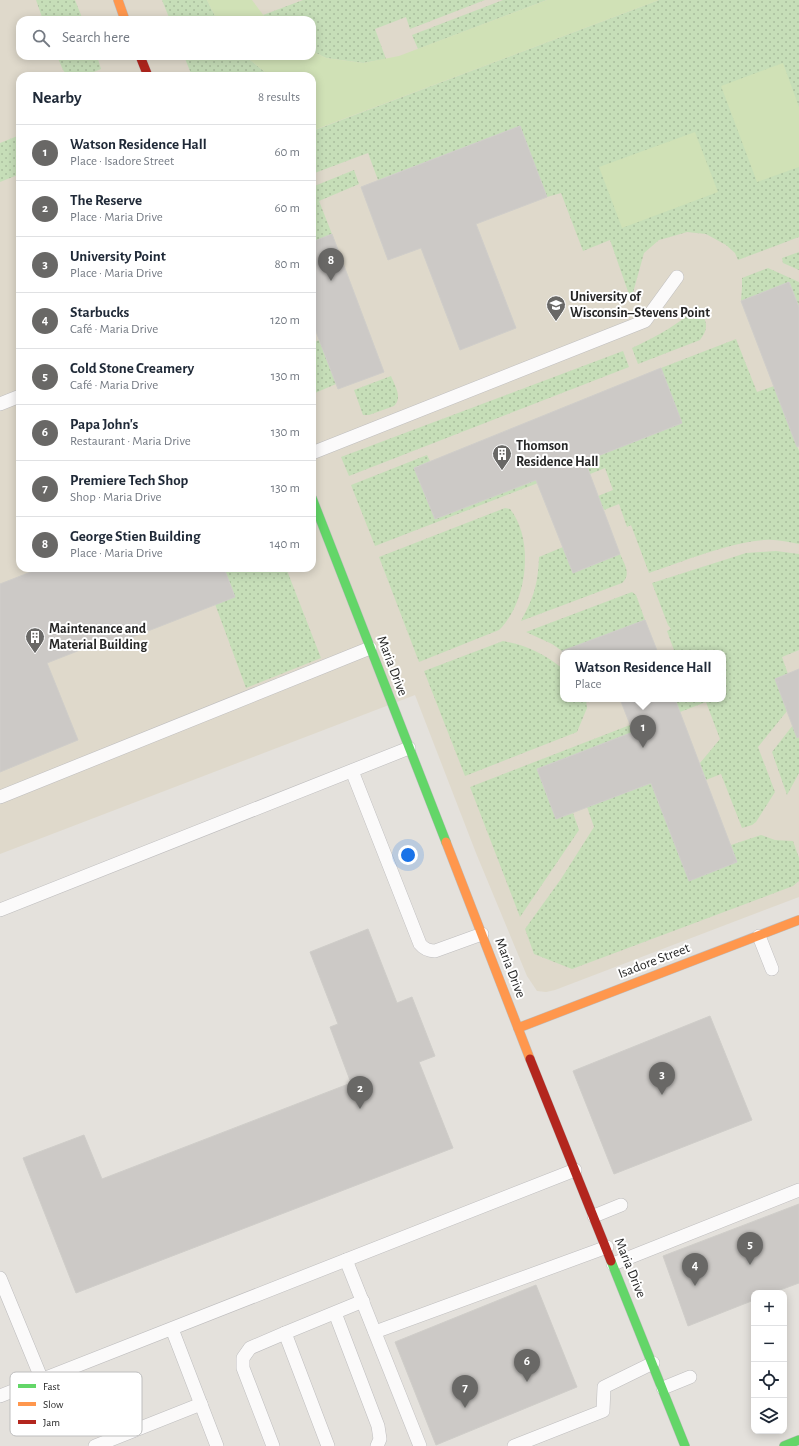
<!DOCTYPE html>
<meta charset="utf-8">
<style>
:root{--surface:#fff;--page:#f2f2f3;--text:#1f2937;--muted:#747a83;--line:#e0e1e3;--accent:#696866}
body{margin:0;font-family:"Alegreya Sans",sans-serif;background:var(--page);color:var(--text)}
.controls{position:absolute;right:12px;bottom:12px;display:grid;overflow:hidden;border-radius:8px;box-shadow:0 2px 10px #0003}
.controls button{width:36px;height:36px;display:grid;place-items:center;padding:0;border:0;border-bottom:1px solid var(--line);background:var(--surface);color:var(--text);font:20px sans-serif}
.you{position:absolute;left:408px;top:855px;width:14px;height:14px;margin:-10px;border:3px solid #fff;border-radius:50%;background:#1a73e8;box-shadow:0 0 0 6px #1a73e833}
.badge{display:grid;place-items:center;width:26px;height:26px;border-radius:50%;background:var(--accent);color:#fff;font-size:13px;font-weight:700}
.pin{position:absolute;translate:-50% -33px;filter:drop-shadow(0 1px 2px #0008)}
.pin::after{content:'';position:absolute;top:21px;width:14px;height:12px;background:inherit;clip-path:polygon(0 0,100% 0,50% 100%)}
.popup{position:absolute;left:560px;top:650px;width:166px;height:52px;box-sizing:border-box;display:grid;place-content:center;border-radius:8px;background:var(--surface);filter:drop-shadow(0 1px 3px #0005);font-size:13px;white-space:nowrap;color:var(--muted)}
.popup b{font-size:15px;color:var(--text)}
.popup::after{content:'';position:absolute;left:50%;top:100%;margin-left:-8px;border:8px solid transparent;border-top-color:var(--surface)}
.list{margin:0;padding:0;list-style:none}
h2{display:flex;justify-content:space-between;align-items:center;height:52px;margin:0;padding:0 16px;font-size:17px}
h2 small{font-size:13px;font-weight:400;color:var(--muted)}
.list li{display:grid;grid-template-columns:26px 1fr auto;gap:12px;align-items:center;box-sizing:border-box;height:56px;padding:0 16px;border-top:1px solid var(--line)}
.list b{display:block;font-size:15px;white-space:nowrap}
.list p{margin:0;font-size:13px;white-space:nowrap;color:var(--muted)}
.list em{font-size:13px;font-style:normal;color:var(--muted)}
.icon{flex:none;width:22px;height:22px;fill:none;stroke:currentColor;stroke-width:2;stroke-linecap:round;stroke-linejoin:round}
.map{position:relative;flex:none;width:799px;height:1446px;overflow:hidden}
.search{position:absolute;background:var(--surface);box-shadow:0 2px 10px #0003;left:16px;top:16px;width:300px;height:44px;display:flex;align-items:center;gap:10px;box-sizing:border-box;padding:0 14px;border-radius:12px;color:var(--muted);font-size:15px}
.panel{position:absolute;background:var(--surface);box-shadow:0 2px 10px #0003;left:16px;top:72px;width:300px;height:500px;border-radius:12px}
.map>svg:first-child{display:block}
.education{fill:#dfd9cb;fill-rule:evenodd}
.grass{fill:url(#grass-dots)}
.pitch{fill:#d0e1b6}
.building{fill:#ccc9c6;stroke:#cfcdc9}
.lines{fill:none;stroke-linecap:round;stroke-linejoin:round}
.lane-casing{stroke:#bebdbe;stroke-width:14}
.fast-casing{stroke:#bebdbe;stroke-width:10}
.slow-casing{stroke:#bebdbe;stroke-width:10}
.jam-casing{stroke:#bebdbe;stroke-width:10}
.lane{stroke:#fbfafa;stroke-width:13}
.fast{stroke:#63d668;stroke-width:9}
.slow{stroke:#ff974d;stroke-width:9}
.jam{stroke:#b3261e;stroke-width:9}
.labels{text-anchor:middle;dominant-baseline:central;stroke-width:4;stroke-linejoin:round;paint-order:stroke}
.poi-label{font-size:14px;font-weight:bold;fill:#272727;stroke:#fff;text-anchor:start}
.street-label{font-size:14px;fill:#272727;stroke:#fff}
.key{fill:#fff;stroke:#bebebe;stroke-width:1}
.key-label{font-size:11px;fill:#272727}
</style>
<div class="map">
<svg width="799" height="1446" viewBox="0 0 799 1446">
<defs>
<pattern id="grass-dots" width="8" height="8" patternUnits="userSpaceOnUse"><rect width="8" height="8" fill="#c6deb8"/><path d="M2 2h.1M6 6h.1" fill="none" stroke="#aabe9e" stroke-width="1.8" stroke-linecap="round"/></pattern>
</defs>
<rect width="100%" height="100%" fill="#e4e1dc"/>
<!-- education -->
<path class="education" d="M0 0H799V897L555 990 546 992 537 991 527 976 476 853 415 695 0 854ZM20 20H312V56H20ZM20 76H312V568H20ZM563 653H723V699H563Z"/>
<!-- grass -->
<g class="grass">
<polygon points="36,0 75,0 83,20 43,20"/>
<polygon points="162,0 207,0 217,20 170,20"/>
<polygon points="303,0 485,0 410,29 406,17 375,29 386,59 363,63 326,58 312,51 312,20 267,20 263,15"/>
<polygon points="503,0 547,0 418,49 412,35"/>
<polygon points="659,0 799,0 799,237 738,260 735,253 726,245 706,234 687,232 670,237 659,240 644,253 631,300 610,240 583,251 561,193 547,197 520,126 378,180 368,153 312,174 312,124 315,130"/>
<polygon points="57,56 97,56 101,69 84,76 68,76 63,70"/>
<polygon points="184,56 245,56 265,72 272,76 192,76"/>
<polygon points="20,135 20,174 0,182 0,143"/>
<polygon points="354,170 359,184 319,201 332,234 312,242 312,187"/>
<polygon points="799,252 799,270 783,263 782,258"/>
<polygon points="768,268 799,282 799,307 789,282 741,301 742,287 742,278"/>
<path d="M699 306C705 322 711 325 700 340L638 364 632 348C658 336 677 325 699 306Z"/>
<path d="M736 339 757 392 774 386 799 451V544C788 542 776 539 765 540 727 543 685 561 649 573L631 525 627 527 619 504 604 510 598 496 613 490 605 468 590 474 585 461 682 423 661 368Z"/>
<polygon points="319,340 336,384 315,393 312,384 312,343"/>
<polygon points="623,351 629,367 349,476 341,457"/>
<path d="M391 376C395 386 403 398 394 406L369 415H363L354 390Z"/>
<polygon points="427,455 430,461 414,468 435,519 537,479 538,483 375,546 351,485"/>
<path d="M505 508 510 509C535 540 527 603 499 630L419 662 379 557Z"/>
<path d="M563 547 573 573 620 554C624 563 632 575 622 583L521 621C534 597 538 584 539 557Z"/>
<polygon points="776,551 799,554 799,650 782,657 788,674 775,679 787,711 758,747 775,792 756,822 752,825 742,828 721,774 706,780 700,763 720,739 706,702 680,712 675,699 723,699 723,653 675,653 667,631 671,629 668,625 652,583 746,553"/>
<polygon points="224,568 286,568 321,658 246,688 215,604 235,597"/>
<polygon points="632,592 636,595 645,620 597,638 565,653 552,644 526,632"/>
<path d="M503 641C526 645 545 654 563 669V699H586L587 708 577 732 465 776 424 671Z"/>
<polygon points="630,725 633,732 537,769 556,819 573,813 579,830 520,917 470,787"/>
<polygon points="793,725 799,726 799,773 787,795 772,752"/>
<polygon points="651,783 689,880 737,862 731,845 761,835 775,840 793,841 799,858 799,881 793,886 572,969 534,954 525,929 561,879 594,827 587,807"/>
</g>
<!-- pitch -->
<g class="pitch">
<polygon points="207,0 252,0 267,20 217,20"/>
<polygon points="547,0 659,0 314,130 312,124 312,76 272,76 265,72 245,56 312,56 312,51 326,58 363,63 399,56"/>
<polygon points="783,63 799,107 799,167 757,182 721,86"/>
<polygon points="695,132 718,192 622,228 599,167"/>
</g>
<!-- building -->
<g class="building">
<polygon points="520,126 547,197 476,224 516,328 460,350 421,248 388,260 361,187"/>
<polygon points="332,234 384,372 338,389 312,321 312,242"/>
<polygon points="789,282 799,307 799,446 797,447 741,301"/>
<polygon points="661,368 682,423 585,461 620,554 573,573 536,480 435,519 414,468"/>
<polygon points="41,568 224,568 235,597 112,645 108,639 47,663 78,740 0,772 0,584"/>
<polygon points="645,620 658,653 563,653 562,651"/>
<polygon points="799,669 799,737 797,738 775,679"/>
<polygon points="620,699 675,699 737,862 689,881 651,783 556,819 537,769 633,732"/>
<polygon points="368,929 397,1003 412,997 435,1056 419,1062 453,1148 76,1293 23,1158 84,1135 102,1179 351,1083 330,1027 338,1024 310,952"/>
<polygon points="710,1016 752,1120 614,1174 573,1071"/>
<polygon points="799,1204 799,1283 772,1293 754,1293 754,1300 688,1326 663,1256"/>
<polygon points="536,1285 577,1387 436,1445 395,1342"/>
</g>
<g class="lines">
<!-- lane casing -->
<g class="lane-casing">
<g id="lane">
<polyline points="0,404 20,396"/>
<polyline points="312,453 645,321 677,277"/>
<path d="M352 771 420 944C424 949 428 951 435 951L482 934"/>
<polyline points="0,797 370,648"/>
<polyline points="0,910 409,748"/>
<polyline points="759,936 772,969"/>
<polyline points="594,1216 621,1205"/>
<polyline points="346,1260 420,1446"/>
<polyline points="613,1264 799,1190"/>
<polyline points="0,1278 42,1380"/>
<polyline points="335,1313 378,1426 380,1439 377,1446"/>
<polyline points="172,1329 217,1446"/>
<polyline points="375,1332 607,1247"/>
<polyline points="663,1388 690,1377"/>
<polyline points="0,1396 575,1170"/>
<polyline points="95,1446 201,1404"/>
<polyline points="273,1446 243,1368 243,1358 250,1348 285,1333"/>
<polyline points="328,1446 285,1333 363,1301"/>
<polyline points="514,1446 603,1411 604,1387 653,1363"/>
</g>
</g>
<!-- fast casing -->
<g class="fast-casing">
<g id="fast">
<polyline points="312,498 446,842"/>
<polyline points="611,1261 685,1446"/>
<polyline points="784,1446 799,1440"/>
</g>
</g>
<!-- slow casing -->
<g class="slow-casing">
<g id="slow">
<polyline points="118,0 125,20"/>
<polyline points="446,842 530,1059"/>
<polyline points="518,1028 799,920"/>
</g>
</g>
<!-- jam casing -->
<g class="jam-casing">
<g id="jam">
<polyline points="140,56 148,76"/>
<polyline points="530,1059 611,1261"/>
</g>
</g>
<!-- lane -->
<use href="#lane" class="lane"/>
<!-- fast -->
<use href="#fast" class="fast"/>
<!-- slow -->
<use href="#slow" class="slow"/>
<!-- jam -->
<use href="#jam" class="jam"/>
</g>
<!-- icons -->
<defs>
<g id="university-pin" transform="scale(1)"><path d="M0 17L-7.5 6A9.5 9.5 0 1 1 7.5 6Z" fill="#696866" stroke="#fff"/><path d="M0-5L7-2L0 1L-7-2ZM-4 1L0 2.5L4 1V4Q0 6-4 4Z" fill="#fff"/></g>
<g id="building-pin" transform="scale(1)"><path d="M0 17L-7.5 6A9.5 9.5 0 1 1 7.5 6Z" fill="#696866" stroke="#fff"/><path d="M-4-6H4V6H1V3H-1V6H-4ZM-2.5-4.3h1.7v1.8h-1.7ZM.8-4.3h1.7v1.8H.8ZM-2.5-1h1.7V.8h-1.7ZM.8-1h1.7V.8H.8Z" fill="#fff"/></g>
</defs>
<g fill-rule="evenodd">
<use href="#university-pin" x="556" y="305"/>
<use href="#building-pin" x="502" y="454"/>
<use href="#building-pin" x="35" y="637"/>
</g>
<g class="labels">
<!-- poi labels -->
<g class="poi-label">
<text x="570" y="297">University of<tspan x="570" dy="16">Wisconsin–Stevens Point</tspan></text>
<text x="516" y="446">Thomson<tspan x="516" dy="16">Residence Hall</tspan></text>
<text x="49" y="629">Maintenance and<tspan x="49" dy="16">Material Building</tspan></text>
</g>
<!-- street labels -->
<g class="street-label">
<text transform="translate(392 666) rotate(69)">Maria Drive</text>
<text transform="translate(654 961) rotate(-21)">Isadore Street</text>
<text transform="translate(510 968) rotate(69)">Maria Drive</text>
<text transform="translate(630 1268) rotate(68)">Maria Drive</text>
</g>
</g>
<!-- legend -->
<rect x="10" y="1372" width="132" height="64" rx="6" class="key"/>
<rect x="18" y="1384" width="18" height="4" fill="#63d668"/>
<rect x="18" y="1402" width="18" height="4" fill="#ff974d"/>
<rect x="18" y="1420" width="18" height="4" fill="#b3261e"/>
<g class="key-label">
<text x="43" y="1390">Fast</text>
<text x="43" y="1408">Slow</text>
<text x="43" y="1426">Jam</text>
</g>
</svg>
<div class="controls">
<button>+</button>
<button>−</button>
<button><svg class="icon" aria-label="locate" viewBox="0 0 24 24"><circle cx="12" cy="12" r="6"/><path d="M12 2v4M12 18v4M2 12h4M18 12h4"/></svg></button>
<button><svg class="icon" aria-label="layers" viewBox="0 0 24 24"><path d="M12 4l9 5-9 5-9-5zM3 14l9 5 9-5"/></svg></button>
</div>
<div class="you"></div>
<div class="pin badge" style="left:643px;top:748px">1</div>
<div class="popup"><b>Watson Residence Hall</b>Place</div>
<div class="pin badge" style="left:360px;top:1109px">2</div>
<div class="pin badge" style="left:662px;top:1095px">3</div>
<div class="pin badge" style="left:695px;top:1286px">4</div>
<div class="pin badge" style="left:750px;top:1265px">5</div>
<div class="pin badge" style="left:527px;top:1382px">6</div>
<div class="pin badge" style="left:465px;top:1408px">7</div>
<div class="pin badge" style="left:331px;top:281px">8</div>
<div class="search"><svg class="icon" aria-label="search" viewBox="0 0 24 24"><circle cx="10" cy="10" r="6"/><path d="M15 15l6 6"/></svg>Search here</div>
<section class="panel">
<h2>Nearby<small>8 results</small></h2>
<ul class="list">
<li><span class="badge">1</span><div><b>Watson Residence Hall</b><p>Place · Isadore Street</p></div><em>60 m</em></li>
<li><span class="badge">2</span><div><b>The Reserve</b><p>Place · Maria Drive</p></div><em>60 m</em></li>
<li><span class="badge">3</span><div><b>University Point</b><p>Place · Maria Drive</p></div><em>80 m</em></li>
<li><span class="badge">4</span><div><b>Starbucks</b><p>Café · Maria Drive</p></div><em>120 m</em></li>
<li><span class="badge">5</span><div><b>Cold Stone Creamery</b><p>Café · Maria Drive</p></div><em>130 m</em></li>
<li><span class="badge">6</span><div><b>Papa John's</b><p>Restaurant · Maria Drive</p></div><em>130 m</em></li>
<li><span class="badge">7</span><div><b>Premiere Tech Shop</b><p>Shop · Maria Drive</p></div><em>130 m</em></li>
<li><span class="badge">8</span><div><b>George Stien Building</b><p>Place · Maria Drive</p></div><em>140 m</em></li>
</ul>
</section>
</div>
